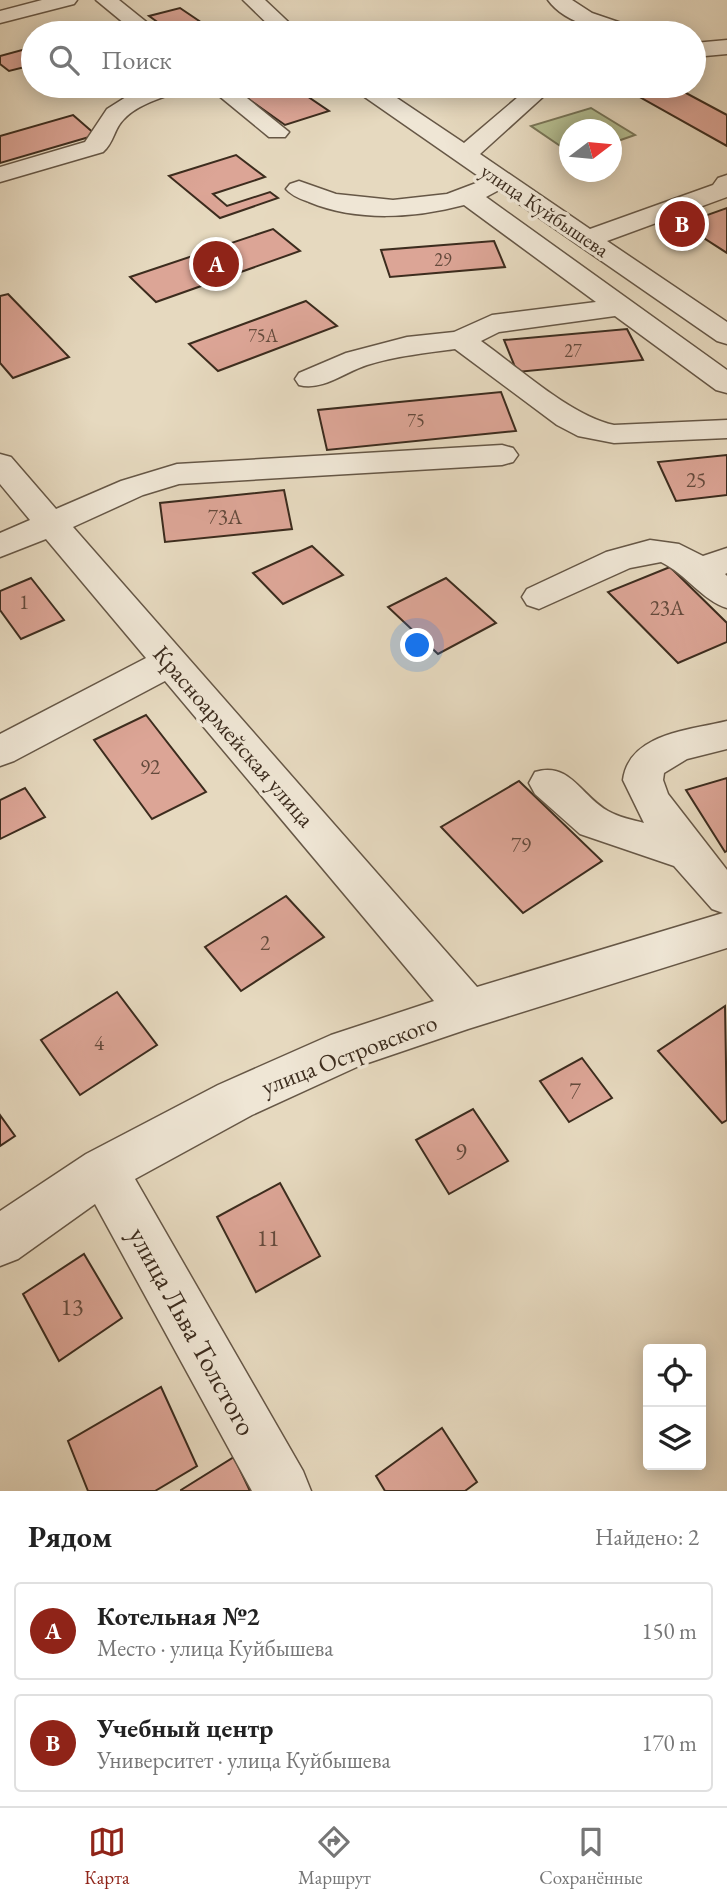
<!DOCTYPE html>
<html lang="ru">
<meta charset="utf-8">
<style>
:root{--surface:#fff;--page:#f6f6f6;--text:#222;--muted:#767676;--line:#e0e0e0;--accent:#8f2418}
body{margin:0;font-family:"EB Garamond",serif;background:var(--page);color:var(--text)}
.controls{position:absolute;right:21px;bottom:21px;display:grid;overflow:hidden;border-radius:7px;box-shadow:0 4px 18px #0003}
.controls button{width:63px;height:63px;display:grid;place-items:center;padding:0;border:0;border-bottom:2px solid var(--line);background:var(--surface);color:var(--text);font:35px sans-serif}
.compass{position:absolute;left:559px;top:119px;width:63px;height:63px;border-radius:50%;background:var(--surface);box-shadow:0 4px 18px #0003;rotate:74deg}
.you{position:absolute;left:418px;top:646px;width:24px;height:24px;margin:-18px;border:5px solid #fff;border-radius:50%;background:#1a73e8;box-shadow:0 0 0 10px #1a73e833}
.badge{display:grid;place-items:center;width:46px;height:46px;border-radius:50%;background:var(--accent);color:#fff;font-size:23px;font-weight:700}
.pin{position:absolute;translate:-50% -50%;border:4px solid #fff;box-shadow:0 2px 7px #0006}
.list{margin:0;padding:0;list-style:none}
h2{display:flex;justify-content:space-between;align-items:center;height:91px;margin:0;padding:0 28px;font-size:30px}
h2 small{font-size:23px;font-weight:400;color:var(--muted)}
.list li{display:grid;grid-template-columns:46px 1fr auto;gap:21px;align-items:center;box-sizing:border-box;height:98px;margin:0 14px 14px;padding:0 14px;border:2px solid var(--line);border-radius:7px}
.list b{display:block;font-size:26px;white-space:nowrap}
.list p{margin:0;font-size:23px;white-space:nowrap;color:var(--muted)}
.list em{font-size:23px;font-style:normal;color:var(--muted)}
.icon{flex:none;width:38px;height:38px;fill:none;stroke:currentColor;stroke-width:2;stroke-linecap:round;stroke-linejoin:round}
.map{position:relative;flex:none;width:727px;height:1491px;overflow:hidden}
.search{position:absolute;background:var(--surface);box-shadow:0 4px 18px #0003;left:21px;right:21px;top:21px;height:77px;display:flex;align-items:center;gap:18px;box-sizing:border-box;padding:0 24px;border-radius:38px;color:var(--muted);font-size:26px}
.sheet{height:315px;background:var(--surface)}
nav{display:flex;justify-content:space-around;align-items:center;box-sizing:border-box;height:98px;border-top:2px solid var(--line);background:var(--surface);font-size:19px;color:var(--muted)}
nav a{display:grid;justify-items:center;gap:4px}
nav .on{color:var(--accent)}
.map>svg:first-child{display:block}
.green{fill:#b6bf91;stroke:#797658;stroke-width:2}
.building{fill:#dca596;stroke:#3c2c1e;stroke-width:2}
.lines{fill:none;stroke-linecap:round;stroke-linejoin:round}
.minor-casing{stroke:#665746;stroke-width:3}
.minor{fill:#efe6d5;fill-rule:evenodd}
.labels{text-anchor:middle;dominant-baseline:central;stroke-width:7;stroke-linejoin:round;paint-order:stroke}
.far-number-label{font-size:18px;fill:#644a3c}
.far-street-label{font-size:21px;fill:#3c2c1e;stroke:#efe6d5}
.number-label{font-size:21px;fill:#644a3c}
.street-label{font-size:24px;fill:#3c2c1e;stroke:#efe6d5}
.near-number-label{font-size:24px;fill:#644a3c}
.near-street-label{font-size:28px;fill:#3c2c1e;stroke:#efe6d5}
</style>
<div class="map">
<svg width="727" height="1491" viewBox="0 0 727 1491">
<rect width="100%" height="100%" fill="#e6d9bf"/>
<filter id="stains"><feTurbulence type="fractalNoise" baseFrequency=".00286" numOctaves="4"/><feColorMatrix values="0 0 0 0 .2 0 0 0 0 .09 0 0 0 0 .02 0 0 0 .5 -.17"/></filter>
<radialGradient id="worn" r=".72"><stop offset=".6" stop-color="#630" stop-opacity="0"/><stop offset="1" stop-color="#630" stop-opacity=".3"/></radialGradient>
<!-- green -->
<polygon class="green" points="591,108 635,135 612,143 612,130 570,130 569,152 531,126"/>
<!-- building -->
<g class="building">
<polygon points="180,8 217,33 173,33 149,16"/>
<polygon points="33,47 33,65 9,71 0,64 0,56"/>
<polygon points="230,86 292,86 329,111 285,125"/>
<polygon points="645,86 673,86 727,115 727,146 629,91"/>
<polygon points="73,115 96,135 0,163 0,136"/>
<polygon points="236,155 265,177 213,194 227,206 270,192 278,198 220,218 169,176"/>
<polygon points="727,208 727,253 682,224"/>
<polygon points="273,229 300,251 156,302 130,277"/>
<polygon points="494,241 505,267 390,277 381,250"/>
<polygon points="8,294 69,357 13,378 0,363 0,296"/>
<polygon points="306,301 337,326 218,371 189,344"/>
<polygon points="627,329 643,360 517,372 504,340"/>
<polygon points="501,392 516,431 327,450 318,410"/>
<polygon points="727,455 727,495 676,501 658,462"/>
<polygon points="284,490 292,529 165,542 160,503"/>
<polygon points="312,546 343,575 283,604 253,573"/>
<polygon points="670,567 727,623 727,642 678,663 608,592"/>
<polygon points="31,578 64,620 21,639 0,610 0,591"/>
<polygon points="446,578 496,623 438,654 388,607"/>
<polygon points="146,715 206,792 152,819 94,740"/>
<polygon points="727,778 727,851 725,852 686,790"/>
<polygon points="519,781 602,861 523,913 441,827"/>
<polygon points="25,788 45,817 0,839 0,800"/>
<polygon points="286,896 324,937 241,991 205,947"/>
<polygon points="117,992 157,1045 80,1095 41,1040"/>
<polygon points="725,1006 727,1120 722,1123 658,1051"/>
<polygon points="582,1058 612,1098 569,1122 540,1081"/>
<polygon points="473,1109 508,1161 449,1194 416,1140"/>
<polygon points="0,1115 15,1136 0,1146"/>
<polygon points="280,1183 320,1256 256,1292 217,1217"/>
<polygon points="84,1254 122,1318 59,1361 23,1294"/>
<polygon points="161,1387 197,1466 155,1491 88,1491 68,1441"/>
<polygon points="442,1428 477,1482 465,1491 385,1491 376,1476"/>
<polygon points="234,1457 250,1491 181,1491 181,1490"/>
</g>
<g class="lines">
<!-- minor casing -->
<g class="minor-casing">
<g id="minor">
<polygon points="42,0 77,0 74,4 0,23 0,11"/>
<polygon points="96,0 119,0 160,33 136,33"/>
<polygon points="243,0 265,0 300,33 277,33"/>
<path d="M548 0H572L592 13 636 28 639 33C610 34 566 25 548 0Z"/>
<polygon points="727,40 727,54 694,57 694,43"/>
<path d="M153 86H183L180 91C162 98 138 104 124 119 114 128 114 143 103 152L0 182V167L85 142 107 109 126 97Z"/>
<polygon points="207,86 232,86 289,132 285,137 269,137"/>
<path d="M353 86H379L464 143 531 86H555L480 154 590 229 713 185 718 178 727 175V197L607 241 727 322V344L717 341 499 190 486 197 727 370V393L716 390 615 316 499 332 481 341C518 367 571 416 614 425L727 420V438L614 443 578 436 557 425 455 349C425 353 396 356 367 365 345 372 323 391 299 385L295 379 299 373 346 353 407 337 454 332 492 315 596 302 464 205C415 218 357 222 309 202 301 199 292 196 286 189L290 184 299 181 336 194 393 200 447 194 484 180 356 91Z"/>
<path d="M502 445 513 448 518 455 513 462 502 465 179 484 143 495 73 527 477 987 723 913 712 909 674 866 580 834 535 794 529 783 535 772C570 761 581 796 608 811 618 817 633 820 644 823L623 780C629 733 691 730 727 721V749L687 759 664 773 663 780 668 794 727 870V948L468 1029 359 1066 252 1115 135 1179 303 1471 311 1491H252L95 1204 18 1259 0 1266V1211L86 1154 218 1085 331 1035 434 1001 165 681 14 761 0 766V734L146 658 46 539 0 557V533L30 520 0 484V454L11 457 56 509 121 481 177 464Z"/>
<path d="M650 540 679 544 703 556 727 548V573L725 574 727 576V608C703 601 686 574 661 562L630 568 539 609 527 605 522 597 527 589 606 552Z"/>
</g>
</g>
<!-- minor -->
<use href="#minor" class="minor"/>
</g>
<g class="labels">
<!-- far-number labels -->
<g class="far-number-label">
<text x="443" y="259">29</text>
<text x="263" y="335">75А</text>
<text x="573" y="350">27</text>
<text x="416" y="420">75</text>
</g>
<!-- far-street labels -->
<g class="far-street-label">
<text transform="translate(545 210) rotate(34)">улица Куйбышева</text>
</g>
<!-- number labels -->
<g class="number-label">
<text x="696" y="479">25</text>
<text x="225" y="516">73А</text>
<text x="24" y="601">1</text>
<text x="667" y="607">23А</text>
<text x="150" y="766">92</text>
<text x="521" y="844">79</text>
<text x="265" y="942">2</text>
<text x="99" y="1042">4</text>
</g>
<!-- street labels -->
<g class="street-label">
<text transform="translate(234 736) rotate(49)">Красноармейская улица</text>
<text transform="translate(349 1054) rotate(-21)">улица Островского</text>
</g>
<!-- near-number labels -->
<g class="near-number-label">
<text x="575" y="1090">7</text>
<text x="461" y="1151">9</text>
<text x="268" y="1237">11</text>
<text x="72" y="1306">13</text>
</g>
<!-- near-street labels -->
<g class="near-street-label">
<text transform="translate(193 1331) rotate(61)">улица Льва Толстого</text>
</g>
</g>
<rect width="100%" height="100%" filter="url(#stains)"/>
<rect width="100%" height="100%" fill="url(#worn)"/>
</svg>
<div class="controls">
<button><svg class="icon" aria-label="locate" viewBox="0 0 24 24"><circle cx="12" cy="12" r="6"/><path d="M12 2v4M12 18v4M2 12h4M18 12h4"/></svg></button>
<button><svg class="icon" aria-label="layers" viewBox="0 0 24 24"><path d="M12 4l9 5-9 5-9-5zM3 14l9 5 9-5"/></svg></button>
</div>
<svg class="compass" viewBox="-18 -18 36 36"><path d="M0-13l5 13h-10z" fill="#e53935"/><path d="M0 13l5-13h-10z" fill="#767676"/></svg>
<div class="you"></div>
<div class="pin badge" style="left:216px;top:264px">A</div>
<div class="pin badge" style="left:682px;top:224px">B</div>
<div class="search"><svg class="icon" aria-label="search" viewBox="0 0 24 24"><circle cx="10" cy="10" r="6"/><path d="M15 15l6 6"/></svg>Поиск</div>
</div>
<section class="sheet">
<h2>Рядом<small>Найдено: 2</small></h2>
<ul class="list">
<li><span class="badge">A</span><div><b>Котельная №2</b><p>Место · улица Куйбышева</p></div><em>150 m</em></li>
<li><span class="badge">B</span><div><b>Учебный центр</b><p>Университет · улица Куйбышева</p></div><em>170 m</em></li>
</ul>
</section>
<nav>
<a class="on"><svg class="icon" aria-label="map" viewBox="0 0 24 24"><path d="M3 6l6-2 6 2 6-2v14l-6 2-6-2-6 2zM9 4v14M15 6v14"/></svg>Карта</a>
<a><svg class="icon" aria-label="directions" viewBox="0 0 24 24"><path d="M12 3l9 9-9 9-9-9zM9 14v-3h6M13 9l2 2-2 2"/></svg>Маршрут</a>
<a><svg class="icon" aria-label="saved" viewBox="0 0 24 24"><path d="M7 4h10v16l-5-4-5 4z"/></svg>Сохранённые</a>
</nav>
